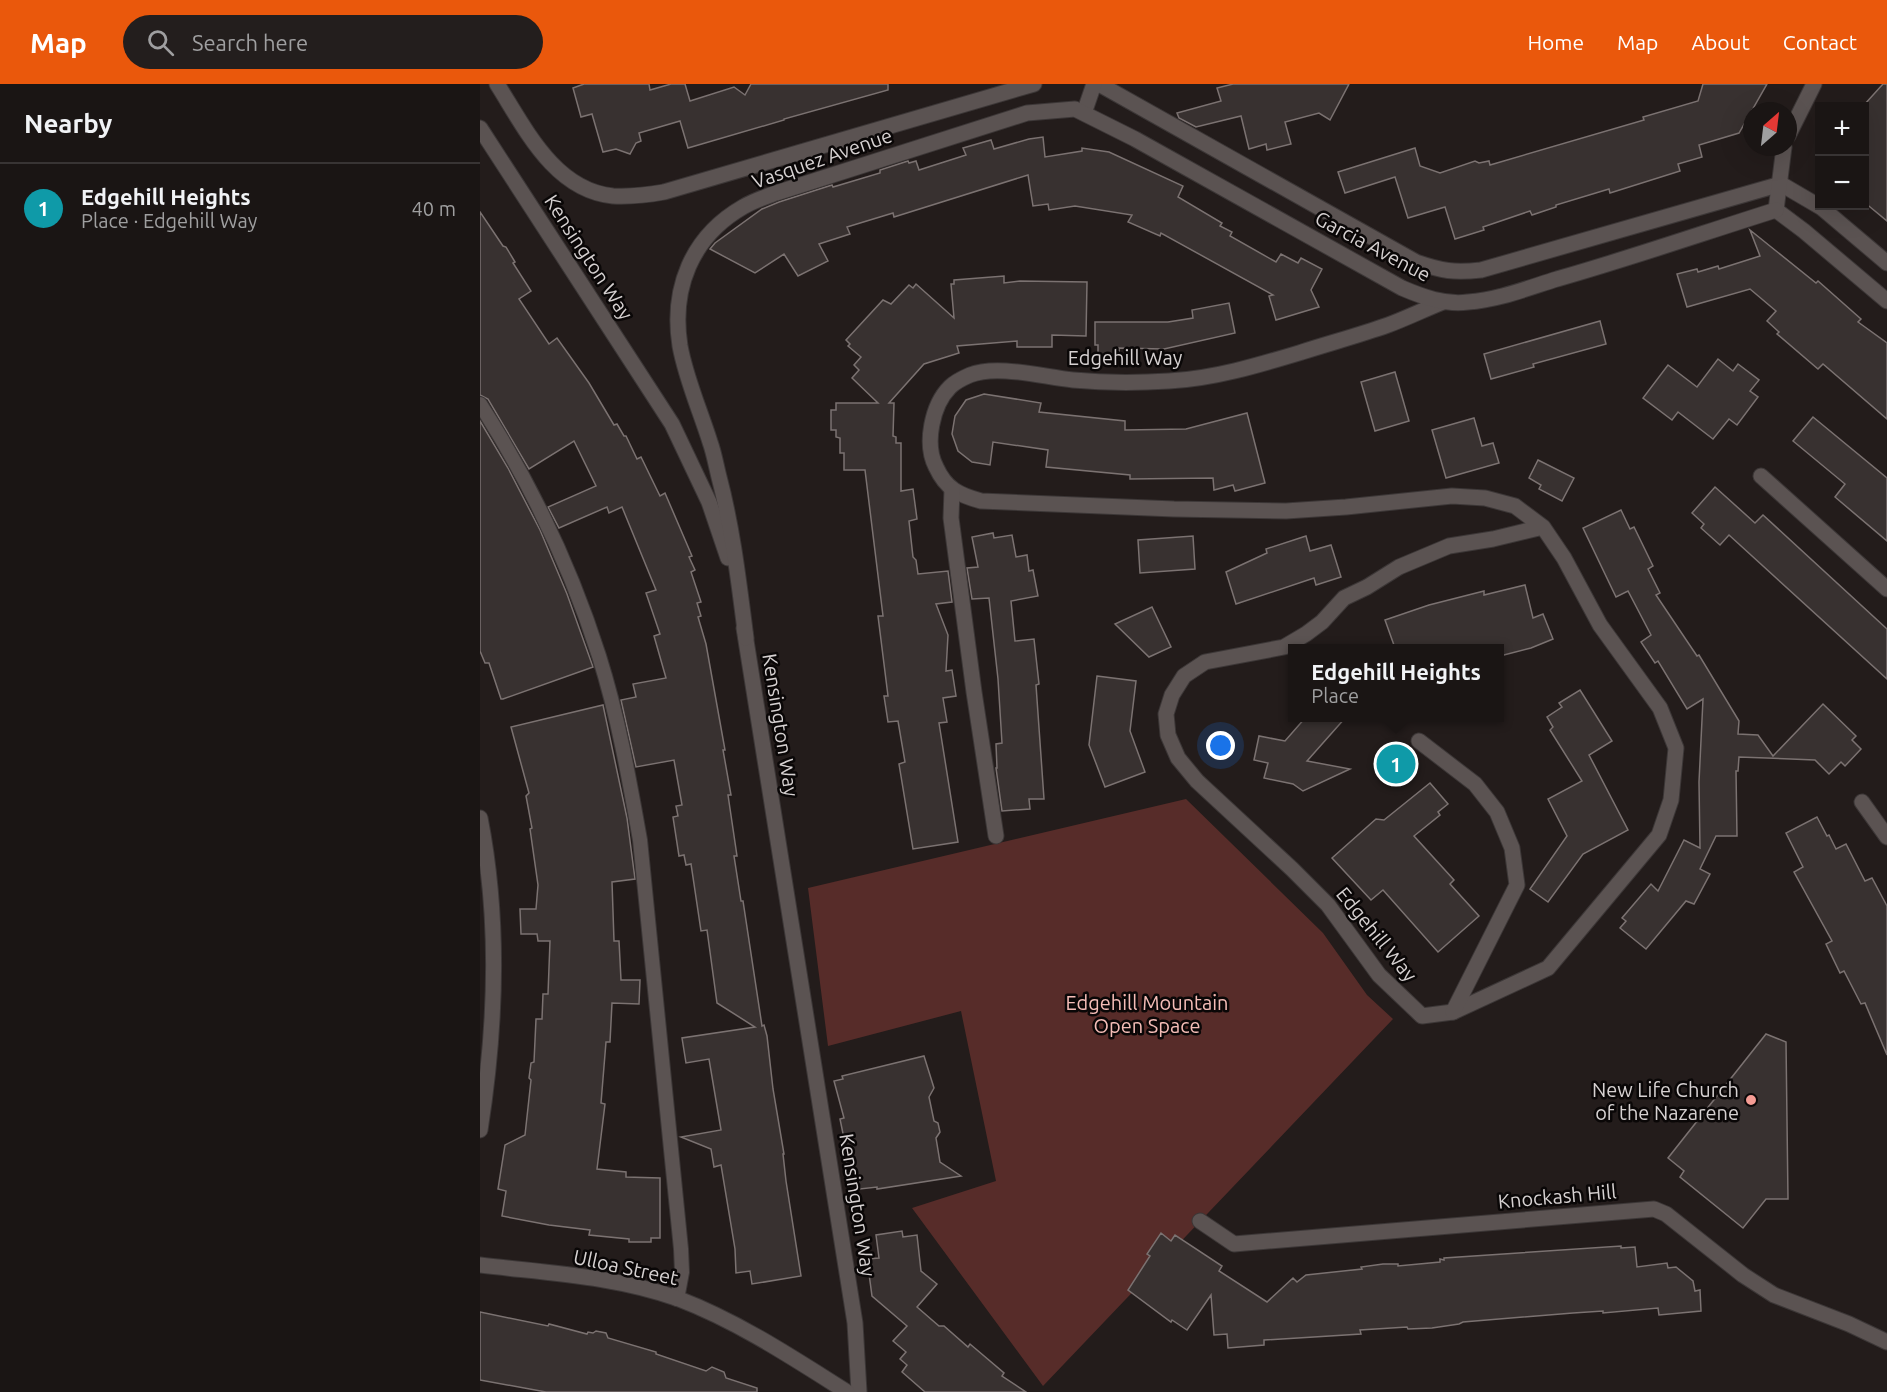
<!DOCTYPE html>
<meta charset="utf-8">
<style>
:root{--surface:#1a1514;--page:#231e1d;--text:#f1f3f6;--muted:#9f9fa0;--line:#383434;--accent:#ea580c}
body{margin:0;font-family:Ubuntu,sans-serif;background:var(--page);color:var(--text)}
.controls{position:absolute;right:18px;top:18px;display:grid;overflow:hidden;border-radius:0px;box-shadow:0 6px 24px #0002}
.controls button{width:54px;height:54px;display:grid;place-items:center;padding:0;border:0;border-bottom:2px solid var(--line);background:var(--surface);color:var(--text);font:30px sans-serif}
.compass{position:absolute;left:1263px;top:18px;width:54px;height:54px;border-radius:50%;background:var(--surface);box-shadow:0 6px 24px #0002;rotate:28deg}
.you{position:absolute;left:741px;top:662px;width:21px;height:21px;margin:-15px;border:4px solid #fff;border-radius:50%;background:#1a73e8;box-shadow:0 0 0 9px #1a73e833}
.badge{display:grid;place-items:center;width:39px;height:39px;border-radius:50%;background:var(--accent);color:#fff;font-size:20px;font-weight:700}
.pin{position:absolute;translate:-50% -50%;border:3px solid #fff;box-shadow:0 2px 6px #0006}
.popup{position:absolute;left:808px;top:560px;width:216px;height:78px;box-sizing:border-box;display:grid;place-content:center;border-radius:0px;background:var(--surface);filter:drop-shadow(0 2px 4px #0005);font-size:20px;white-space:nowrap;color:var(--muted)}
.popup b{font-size:22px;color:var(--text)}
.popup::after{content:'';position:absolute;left:50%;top:100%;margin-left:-12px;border:12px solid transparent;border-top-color:var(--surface)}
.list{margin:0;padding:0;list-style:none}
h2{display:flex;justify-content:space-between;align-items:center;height:78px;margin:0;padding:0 24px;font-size:26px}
h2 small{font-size:20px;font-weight:400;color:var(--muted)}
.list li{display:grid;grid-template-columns:39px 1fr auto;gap:18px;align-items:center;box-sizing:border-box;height:90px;padding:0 24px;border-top:2px solid var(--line)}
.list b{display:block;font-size:22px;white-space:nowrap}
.list p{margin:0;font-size:20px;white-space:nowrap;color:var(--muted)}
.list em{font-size:20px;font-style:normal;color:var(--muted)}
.icon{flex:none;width:33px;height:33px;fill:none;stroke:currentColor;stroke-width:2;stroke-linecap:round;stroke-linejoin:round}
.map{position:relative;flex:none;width:1407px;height:1308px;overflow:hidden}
header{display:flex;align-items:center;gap:36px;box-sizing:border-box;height:84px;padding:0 30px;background:var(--accent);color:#fff}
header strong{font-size:28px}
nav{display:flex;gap:33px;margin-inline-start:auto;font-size:21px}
.search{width:420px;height:54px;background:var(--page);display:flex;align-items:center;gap:15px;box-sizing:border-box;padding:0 21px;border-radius:33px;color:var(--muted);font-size:22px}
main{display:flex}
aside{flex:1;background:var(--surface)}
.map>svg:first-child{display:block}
.green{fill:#572c29}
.building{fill:#383130;stroke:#7b7271;stroke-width:1.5}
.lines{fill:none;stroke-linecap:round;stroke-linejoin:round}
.lane-casing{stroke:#3c3737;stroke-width:16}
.street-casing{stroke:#3c3737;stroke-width:17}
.lane{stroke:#5b5352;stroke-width:14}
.street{stroke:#5b5352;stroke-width:15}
.poi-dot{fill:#f59c94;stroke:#0a0707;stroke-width:2}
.labels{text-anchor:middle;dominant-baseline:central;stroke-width:5;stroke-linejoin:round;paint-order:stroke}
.street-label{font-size:20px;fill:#d6d1d1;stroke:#0a0707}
.park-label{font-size:20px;fill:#f5bdb7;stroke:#0a0707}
.poi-label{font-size:20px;fill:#d6d1d1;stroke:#0a0707;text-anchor:end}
</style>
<header>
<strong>Map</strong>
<div class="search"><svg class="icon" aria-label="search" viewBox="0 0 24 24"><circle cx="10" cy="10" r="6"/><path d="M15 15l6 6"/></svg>Search here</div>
<nav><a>Home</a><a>Map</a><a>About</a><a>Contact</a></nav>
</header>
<main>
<aside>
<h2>Nearby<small></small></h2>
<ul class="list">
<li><span class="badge" style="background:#0f9aa8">1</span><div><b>Edgehill Heights</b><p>Place · Edgehill Way</p></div><em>40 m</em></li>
</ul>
</aside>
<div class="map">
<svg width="1407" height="1308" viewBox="0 0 1407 1308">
<rect width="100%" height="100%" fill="#231c1b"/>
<!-- green -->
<polygon class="green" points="706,715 843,849 887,911 913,935 563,1302 432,1124 516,1097 481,927 348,962 328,804"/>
<!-- building -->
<g class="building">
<polygon points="104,0 169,0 170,6 191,0 205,0 210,17 254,3 265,11 271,0 408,0 408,6 304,35 304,36 208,64 200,37 159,49 161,57 156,59 150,70 136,65 123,68 112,30 101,33 93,4"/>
<polygon points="753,0 869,0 850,36 839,29 805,38 811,60 787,66 786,60 769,65 761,32 716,43 699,34 697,29 741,17 737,4"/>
<polygon points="1223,0 1287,0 1259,49 1219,61 1222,73 1198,80 1200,87 1130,109 1129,105 1076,121 1076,123 1052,131 1050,127 1003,143 1004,146 975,155 965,123 928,134 915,93 865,109 858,88 935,64 940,82 960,89 995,77 999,79 1009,77 1010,81 1164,36 1163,33 1218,17"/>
<polygon points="1403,0 1407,0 1407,137 1384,118 1384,21"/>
<polygon points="563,53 565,73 602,67 602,64 629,68 703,102 698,113 742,139 740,142 752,148 750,152 796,178 801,170 818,179 821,174 842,185 831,206 839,223 796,236 789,212 793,211 681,149 680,152 648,138 652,131 595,122 569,126 568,120 553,122 548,91 414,133 413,129 367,143 370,150 339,160 348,177 318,192 304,170 275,189 230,165 235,159 282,125 299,118 352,101 353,103 400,89 400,86 428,77 429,79 436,77 439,86 486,71 483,64 511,56 514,65 549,55"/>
<polygon points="0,128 23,162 26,163 35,178 33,179 51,207 39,215 69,260 77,254 109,299 134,341 137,340 144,352 146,352 157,375 161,373 180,412 185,409 212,472 209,473 215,486 211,488 221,518 217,519 221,532 218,533 226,560 245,666 243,666 251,711 248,711 257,772 254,772 261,817 263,817 282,942 284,941 287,952 293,1005 304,1070 303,1070 306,1097 321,1192 272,1200 270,1187 256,1189 255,1165 241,1081 234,1083 231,1065 201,1053 241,1046 229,975 206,979 202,954 275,943 237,919 227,846 221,847 211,780 206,781 204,771 199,772 193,733 198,732 196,722 202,721 194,676 156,683 141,616 156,613 153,600 186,594 174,552 180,550 166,509 176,506 142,423 129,429 127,423 79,444 68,423 116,402 94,357 49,385 8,315 0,311"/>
<polygon points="1270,146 1336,199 1338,197 1381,235 1378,238 1407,259 1407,335 1343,280 1338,285 1297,250 1299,248 1287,237 1296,227 1270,205 1207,223 1197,190 1217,185 1218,188 1238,182 1239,185 1280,172"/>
<polygon points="524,192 524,199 540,197 607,198 606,252 572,251 572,263 537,263 537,257 477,262 479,269 444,280 409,319 414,319 413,352 416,353 416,359 421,359 421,407 433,405 437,435 429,437 433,473 436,476 438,490 468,487 472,518 456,520 468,551 466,587 472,586 476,612 463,614 467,638 459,639 478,758 433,765 419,680 425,678 418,637 408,638 404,612 408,612 398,532 403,532 385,386 364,386 364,369 360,369 360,354 356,353 356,346 351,346 351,326 356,326 356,319 398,319 372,294 379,286 374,281 381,273 368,262 370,260 366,256 403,216 411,220 429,201 433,204 436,200 474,234 471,200 474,200 474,196"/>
<polygon points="749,219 755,249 684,265 639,264 639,271 618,271 618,261 615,261 615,238 688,238 713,234 712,226"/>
<polygon points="1120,237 1126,260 1053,280 1054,283 1011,295 1004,270"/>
<polygon points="1238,275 1253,287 1258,280 1279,296 1270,307 1278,313 1257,341 1249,335 1233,355 1198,328 1192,336 1163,314 1188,281 1217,303"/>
<polygon points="915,288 929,337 895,347 881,298"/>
<polygon points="504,310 561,319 559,328 645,337 645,346 706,345 767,329 785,399 755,407 753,401 734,406 733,394 650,395 650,391 566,383 568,366 513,358 510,381 492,378 478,367 472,350 475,332 486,316"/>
<polygon points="1333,333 1407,394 1407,457 1355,413 1365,400 1313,357"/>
<polygon points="994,334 1002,362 1013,359 1019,379 966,394 952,346"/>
<polygon points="0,337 28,384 60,446 87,510 113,583 23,615 21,615 9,579 5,579 0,567"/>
<polygon points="1058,376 1094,394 1082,417 1059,405 1061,401 1049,394"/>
<polygon points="1235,403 1275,439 1283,431 1407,545 1407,595 1249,451 1240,461 1221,444 1224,440 1212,429"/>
<polygon points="1141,426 1150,445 1154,443 1173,482 1168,485 1180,509 1176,511 1217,572 1219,571 1259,637 1258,650 1278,651 1293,672 1343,620 1376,652 1372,656 1381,665 1365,682 1361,678 1349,690 1335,676 1259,673 1258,687 1256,687 1257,752 1236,752 1220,785 1230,790 1214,820 1206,817 1166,865 1140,844 1146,837 1142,834 1171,800 1178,807 1204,756 1220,764 1219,698 1223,615 1207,625 1178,577 1175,579 1161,558 1171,551 1148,507 1136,513 1103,444"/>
<polygon points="513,449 514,454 532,451 536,473 547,471 549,487 553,486 558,512 531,517 535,557 554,555 559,600 556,601 564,715 549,715 550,725 522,727 516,684 517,684 516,660 522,659 518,595 509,514 492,515 487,484 498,483 492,453"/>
<polygon points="713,452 715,485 660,489 658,456"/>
<polygon points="826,452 830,467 851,461 861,493 836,501 834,494 756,520 746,488 787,469 786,465"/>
<polygon points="1045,501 1053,534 1063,530 1073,555 1051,564 1020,572 1020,564 915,564 905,536 949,521 1004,507 1004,511"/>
<polygon points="672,523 691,563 669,573 635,540"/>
<polygon points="617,592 656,597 650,647 665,688 625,703 609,661"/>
<polygon points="1100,606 1132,657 1109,671 1148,746 1103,770 1068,818 1050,805 1087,752 1068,715 1102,697 1070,646 1073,643 1067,633 1082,623 1079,619"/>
<polygon points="123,621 147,734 155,795 132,798 134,857 139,857 141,896 160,896 159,920 132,919 130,958 126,958 121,1019 125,1020 117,1085 146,1088 146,1093 180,1094 180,1154 171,1154 171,1158 149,1158 149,1155 109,1151 110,1146 69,1141 22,1132 26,1107 18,1105 25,1061 45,1051 51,996 49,994 51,979 54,978 56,935 62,935 63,910 68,910 70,857 58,857 57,850 41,850 40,825 56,825 58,801 50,745 52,744 46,712 49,709 31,643"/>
<polygon points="826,633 866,633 827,677 870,685 823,707 813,700 784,694 788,679 774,676 779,652 805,657"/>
<polygon points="950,699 968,720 958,728 960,731 934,752 974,796 970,800 999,832 958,868 903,806 891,816 852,774 896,735 904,736"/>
<polygon points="1337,733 1347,752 1349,751 1356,765 1366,760 1385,797 1392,794 1407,822 1407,971 1385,919 1381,920 1364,887 1360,889 1346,860 1352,857 1314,788 1323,783 1306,749"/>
<polygon points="1286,950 1306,958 1308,1115 1286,1115 1263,1144 1200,1093 1204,1087 1188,1074"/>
<polygon points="444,972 454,1004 449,1013 454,1037 458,1039 460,1048 456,1054 460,1078 481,1092 397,1105 397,1103 380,1105 378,1094 369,1096 366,1074 368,1074 360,1035 364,1034 354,997 363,995 362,992"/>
<polygon points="422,1147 423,1153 437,1151 441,1187 457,1200 437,1223 459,1242 464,1242 488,1263 490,1260 524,1289 522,1292 546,1308 445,1308 422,1288 427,1281 420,1275 426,1268 413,1257 427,1242 392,1212 387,1175 399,1174 396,1151"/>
<polygon points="681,1149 691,1157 695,1151 742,1182 739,1187 787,1218 813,1194 817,1198 826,1191 882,1185 881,1183 903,1180 918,1180 918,1182 960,1178 960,1175 964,1176 964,1174 1141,1162 1141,1164 1155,1163 1157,1183 1187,1179 1188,1184 1196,1183 1213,1197 1215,1207 1220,1206 1221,1227 1179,1231 1178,1224 1123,1229 1123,1227 1093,1229 983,1238 979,1240 952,1244 928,1245 927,1243 880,1246 881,1250 784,1256 784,1261 748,1264 747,1250 734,1251 731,1211 707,1246 692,1236 691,1238 648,1206 670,1172 667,1170"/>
<polygon points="0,1228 68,1242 69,1240 107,1250 108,1248 113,1249 116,1247 126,1249 128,1254 176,1268 176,1270 226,1287 232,1283 244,1288 246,1294 277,1304 277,1308 66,1308 0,1296"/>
</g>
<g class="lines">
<!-- lane casing -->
<g class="lane-casing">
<path id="lane" d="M0 320C50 398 91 484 119 572 138 632 149 694 160 756L201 1165 202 1188 197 1215"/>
</g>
<!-- street casing -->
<g class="street-casing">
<g id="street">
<path d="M17 0C45 44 74 106 133 112 151 113 167 111 184 108L554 0"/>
<path d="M619 0 936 178C962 187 974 189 1001 186L1301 100 1342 124 1407 179"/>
<polyline points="604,29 614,0"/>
<polyline points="0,44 192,340 229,418 248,474"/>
<polyline points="1308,52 1334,0"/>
<polyline points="1296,126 1324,147 1407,217"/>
<polyline points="1296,126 1304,63"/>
<path d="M963 218C945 225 927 234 908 241 880 251 850 259 822 268 779 281 733 295 689 297 657 299 625 299 593 296 563 293 517 280 490 291 483 294 475 298 470 303 452 321 444 360 456 383 466 405 479 411 501 417L694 425 806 427 866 423 972 412 1005 414 1035 422 1063 443 1084 474 1120 541 1180 624 1196 664 1191 716 1179 751 1068 884 973 928 942 932 899 891 848 821 812 785 717 697 698 674 688 651 686 630 692 611 704 592 725 578 804 563 826 550 842 538 864 514 887 503 919 483 969 462 1013 455 1063 443"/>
<polyline points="1281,392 1407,505"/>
<polyline points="472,405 471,434 494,608 516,752"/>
<polyline points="264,544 375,1239 379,1308"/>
<path d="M266 554C259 500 253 446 239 393 236 381 234 369 230 358 220 326 206 295 200 262 191 205 211 153 263 123 273 117 285 113 296 109L547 29 595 25 655 55 922 204C943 213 965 221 988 218 1018 216 1048 204 1077 195 1151 174 1223 149 1296 126"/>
<polyline points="939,657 995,700 1017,728 1032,764 1037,801 973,928"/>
<polyline points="1382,718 1407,753"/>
<path d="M0 734C20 836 16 944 0 1046"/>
<polyline points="720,1137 754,1160 1174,1125 1186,1130 1263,1191 1294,1211 1369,1240 1407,1258"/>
<path d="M0 1181C66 1189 136 1192 199 1215 259 1238 313 1274 367 1308"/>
</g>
</g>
<!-- lane -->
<use href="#lane" class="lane"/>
<!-- street -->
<use href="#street" class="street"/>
</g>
<!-- markers -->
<circle class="poi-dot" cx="1271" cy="1016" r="6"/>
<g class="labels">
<!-- street labels -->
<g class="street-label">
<text transform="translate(342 74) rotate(-19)">Vasquez Avenue</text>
<text transform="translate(893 162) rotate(28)">Garcia Avenue</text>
<text transform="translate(109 173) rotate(57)">Kensington Way</text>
<text x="645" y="273">Edgehill Way</text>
<text transform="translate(301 641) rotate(81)">Kensington Way</text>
<text transform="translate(897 850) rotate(51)">Edgehill Way</text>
<text transform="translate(1077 1112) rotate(-5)">Knockash Hill</text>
<text transform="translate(378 1121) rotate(81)">Kensington Way</text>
<text transform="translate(146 1183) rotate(12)">Ulloa Street</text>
</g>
<!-- park labels -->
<g class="park-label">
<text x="667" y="918">Edgehill Mountain<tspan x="667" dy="23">Open Space</tspan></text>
</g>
<!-- poi labels -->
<g class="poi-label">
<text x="1259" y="1005">New Life Church<tspan x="1259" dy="23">of the Nazarene</tspan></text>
</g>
</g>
</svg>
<div class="controls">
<button>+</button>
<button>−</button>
</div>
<svg class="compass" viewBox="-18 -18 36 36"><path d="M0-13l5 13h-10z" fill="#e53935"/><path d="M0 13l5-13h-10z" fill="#9f9fa0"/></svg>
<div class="you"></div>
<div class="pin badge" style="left:916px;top:680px;background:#0f9aa8">1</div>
<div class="popup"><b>Edgehill Heights</b>Place</div>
</div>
</main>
